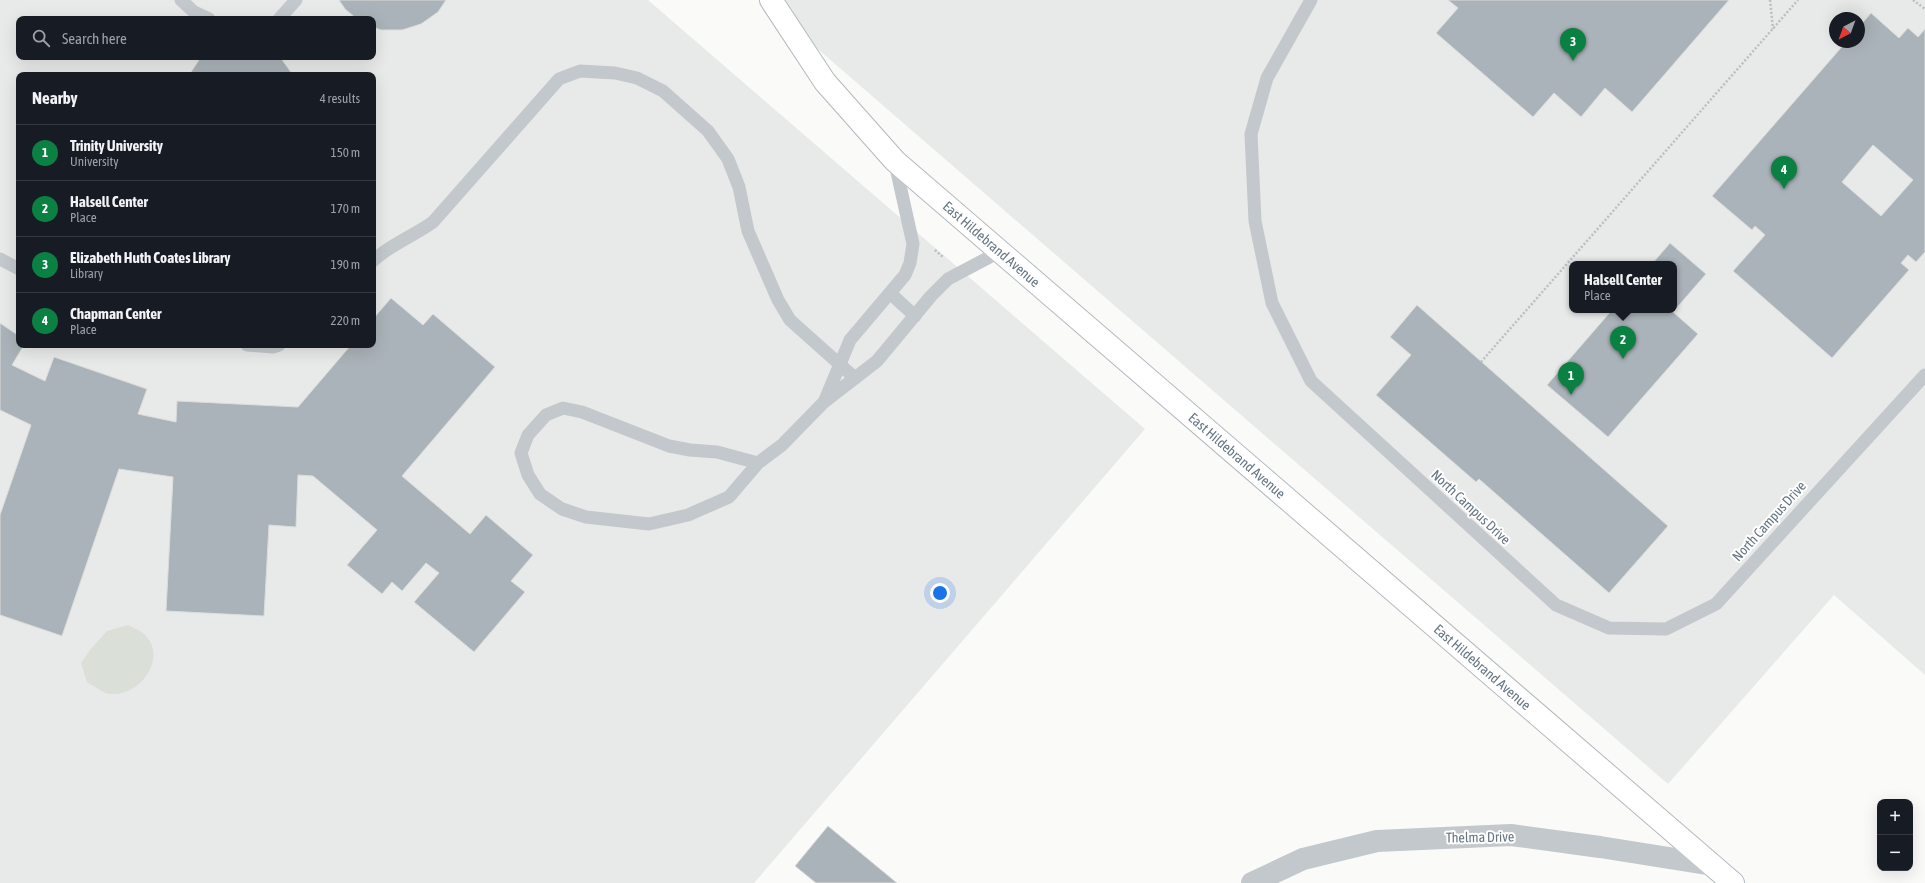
<!DOCTYPE html>
<meta charset="utf-8">
<style>
:root{--surface:#171b24;--page:#20242c;--text:#f1f3f6;--muted:#9ea1a6;--line:#363941;--accent:#0b8043}
body{margin:0;font-family:"Asap Condensed",sans-serif;background:var(--page);color:var(--text)}
.controls{position:absolute;right:12px;bottom:12px;display:grid;overflow:hidden;border-radius:8px;box-shadow:0 4px 16px #0002}
.controls button{width:36px;height:36px;display:grid;place-items:center;padding:0;border:0;border-bottom:1px solid var(--line);background:var(--surface);color:var(--text);font:20px sans-serif}
.compass{position:absolute;left:1829px;top:12px;width:36px;height:36px;border-radius:50%;background:var(--surface);box-shadow:0 4px 16px #0002;rotate:221deg}
.you{position:absolute;left:940px;top:593px;width:14px;height:14px;margin:-10px;border:3px solid #fff;border-radius:50%;background:#1a73e8;box-shadow:0 0 0 6px #1a73e833}
.badge{display:grid;place-items:center;width:26px;height:26px;border-radius:50%;background:var(--accent);color:#fff;font-size:13px;font-weight:700}
.pin{position:absolute;translate:-50% -33px;filter:drop-shadow(0 1px 2px #0008)}
.pin::after{content:'';position:absolute;top:21px;width:14px;height:12px;background:inherit;clip-path:polygon(0 0,100% 0,50% 100%)}
.popup{position:absolute;left:1569px;top:261px;width:108px;height:52px;box-sizing:border-box;display:grid;place-content:center;border-radius:8px;background:var(--surface);filter:drop-shadow(0 1px 3px #0005);font-size:13px;white-space:nowrap;color:var(--muted)}
.popup b{font-size:15px;color:var(--text)}
.popup::after{content:'';position:absolute;left:50%;top:100%;margin-left:-8px;border:8px solid transparent;border-top-color:var(--surface)}
.list{margin:0;padding:0;list-style:none}
h2{display:flex;justify-content:space-between;align-items:center;height:52px;margin:0;padding:0 16px;font-size:17px}
h2 small{font-size:13px;font-weight:400;color:var(--muted)}
.list li{display:grid;grid-template-columns:26px 1fr auto;gap:12px;align-items:center;box-sizing:border-box;height:56px;padding:0 16px;border-top:1px solid var(--line)}
.list b{display:block;font-size:15px;white-space:nowrap}
.list p{margin:0;font-size:13px;white-space:nowrap;color:var(--muted)}
.list em{font-size:13px;font-style:normal;color:var(--muted)}
.icon{flex:none;width:22px;height:22px;fill:none;stroke:currentColor;stroke-width:2;stroke-linecap:round;stroke-linejoin:round}
.map{position:relative;flex:none;width:1925px;height:883px;overflow:hidden}
.search{position:absolute;background:var(--surface);box-shadow:0 4px 16px #0002;left:16px;top:16px;width:360px;height:44px;display:flex;align-items:center;gap:10px;box-sizing:border-box;padding:0 14px;border-radius:8px;color:var(--muted);font-size:15px}
.panel{position:absolute;background:var(--surface);box-shadow:0 4px 16px #0002;left:16px;top:72px;width:360px;height:276px;border-radius:8px}
.map>svg:first-child{display:block}
.built{fill:#e8e9e9;fill-rule:evenodd}
.green{fill:#dadfd7}
.building{fill:#aab3b9;stroke:#dcdcda;fill-rule:evenodd}
.lines{fill:none;stroke-linecap:round;stroke-linejoin:round}
.secondary-casing{stroke:#b3babf;stroke-width:24}
.path{stroke:#bbbfc2;stroke-width:2.5;stroke-dasharray:2 2;stroke-linecap:butt}
.lane{stroke:#c3c8cc;stroke-width:13}
.street{stroke:#c3c8cc;stroke-width:22}
.secondary{stroke:#fff;stroke-width:22}
.labels{text-anchor:middle;dominant-baseline:central;stroke-width:4;stroke-linejoin:round;paint-order:stroke}
.street-label{font-size:14px;fill:#657683;stroke:#fff}
</style>
<div class="map">
<svg width="1925" height="883" viewBox="0 0 1925 883">
<rect width="100%" height="100%" fill="#fafaf8"/>
<!-- built -->
<g class="built">
<path d="M0 0H648L1145 429 754 883H0ZM19 19H373V57H19ZM19 75H373V345H19Z"/>
<path d="M761 0H1925V675L1834 595 1668 784ZM1835 18H1859V42H1835ZM1572 264H1674V310H1572Z"/>
</g>
<!-- green -->
<path class="green" d="M128 625C133 628 142 631 146 636 167 659 140 696 111 694 104 694 94 686 87 682L81 663 90 650 107 631Z"/>
<!-- building -->
<g class="building">
<polygon points="339,0 446,0 438,12 421,24 402,30 381,30 373,27 373,19 357,19 345,9"/>
<polygon points="1448,0 1729,0 1632,112 1605,88 1581,117 1554,93 1533,117 1436,33 1458,8"/>
<path d="M1871 13 1899 38 1908 28 1918 37 1925 29V252L1916 262 1908 255 1901 263 1909 270 1832 358 1733 271 1765 235 1755 226 1752 230 1712 196 1846 42H1859V27ZM1873 145 1913 180 1881 216 1842 182Z"/>
<polygon points="201,57 280,57 293,75 189,75"/>
<polygon points="1670,243 1706,274 1673,312 1698,334 1608,437 1547,385 1612,310 1674,310 1674,264 1652,264"/>
<polygon points="391,298 423,325 433,314 495,367 402,476 470,534 486,515 533,555 511,581 525,592 474,652 414,602 439,573 426,563 402,591 392,582 382,594 347,565 377,530 313,476 298,475 296,527 269,525 264,616 166,611 173,477 119,469 62,636 0,615 0,515 31,425 0,410 0,323 19,336 19,345 24,345 12,365 45,381 54,357 147,389 138,414 176,422 177,401 298,407 351,345 373,345 373,319"/>
<polygon points="1417,305 1668,526 1609,593 1479,479 1476,482 1376,395 1411,355 1390,337"/>
<polygon points="828,826 897,883 816,883 795,866"/>
</g>
<g class="lines">
<!-- secondary casing -->
<g class="secondary-casing">
<g id="secondary">
<path id="s1" d="M771 0 825 82 895 161 1733 883"/>
</g>
</g>
<!-- path -->
<g class="path">
<polyline points="1770,0 1773,29"/>
<polyline points="1913,0 1925,9"/>
<polyline points="935,250 943,257"/>
<polyline points="1481,362 1798,0"/>
</g>
<!-- lane -->
<g class="lane">
<polyline points="181,0 194,12 209,19"/>
<polyline points="1311,0 1267,78 1251,134 1255,221 1272,303 1311,381 1556,605 1609,628 1666,629 1716,604 1925,375"/>
<polyline points="279,19 296,0"/>
<polyline points="0,259 19,269"/>
<path d="M373 261C389 245 414 236 433 222L559 79 580 71 615 73 637 78 663 91 708 131 728 159 739 187 748 231 778 300 790 320 855 378"/>
<polyline points="890,293 915,316"/>
<polyline points="247,345 273,347 279,345"/>
<polyline points="825,400 850,340 905,275 910,263 913,244 895,163"/>
<polyline points="758,463 717,452 690,450 669,446 582,412 563,408 546,415 528,435 521,453 528,475 540,494 562,509 586,517 649,524 688,515 729,497 758,463 782,445 824,402 877,361 931,296 948,279 999,252"/>
</g>
<!-- street -->
<polyline class="street" points="1252,883 1303,859 1377,841 1511,835 1600,847 1713,865"/>
<!-- secondary -->
<use href="#secondary" class="secondary"/>
</g>
<g class="labels">
<!-- street labels -->
<g class="street-label">
<text stroke="none"><textPath href="#s1" startOffset="331">East Hildebrand Avenue</textPath></text>
<text stroke="none"><textPath href="#s1" startOffset="655">East Hildebrand Avenue</textPath></text>
<text transform="translate(1471 507) rotate(43)">North Campus Drive</text>
<text transform="translate(1769 521) rotate(-48)">North Campus Drive</text>
<text stroke="none"><textPath href="#s1" startOffset="979">East Hildebrand Avenue</textPath></text>
<text transform="translate(1480 837) rotate(-1)">Thelma Drive</text>
</g>
</g>
</svg>
<div class="controls">
<button>+</button>
<button>−</button>
</div>
<svg class="compass" viewBox="-18 -18 36 36"><path d="M0-13l5 13h-10z" fill="#e53935"/><path d="M0 13l5-13h-10z" fill="#9ea1a6"/></svg>
<div class="you"></div>
<div class="pin badge" style="left:1571px;top:395px">1</div>
<div class="pin badge" style="left:1623px;top:359px">2</div>
<div class="popup"><b>Halsell Center</b>Place</div>
<div class="pin badge" style="left:1573px;top:61px">3</div>
<div class="pin badge" style="left:1784px;top:189px">4</div>
<div class="search"><svg class="icon" aria-label="search" viewBox="0 0 24 24"><circle cx="10" cy="10" r="6"/><path d="M15 15l6 6"/></svg>Search here</div>
<section class="panel">
<h2>Nearby<small>4 results</small></h2>
<ul class="list">
<li><span class="badge">1</span><div><b>Trinity University</b><p>University</p></div><em>150 m</em></li>
<li><span class="badge">2</span><div><b>Halsell Center</b><p>Place</p></div><em>170 m</em></li>
<li><span class="badge">3</span><div><b>Elizabeth Huth Coates Library</b><p>Library</p></div><em>190 m</em></li>
<li><span class="badge">4</span><div><b>Chapman Center</b><p>Place</p></div><em>220 m</em></li>
</ul>
</section>
</div>
